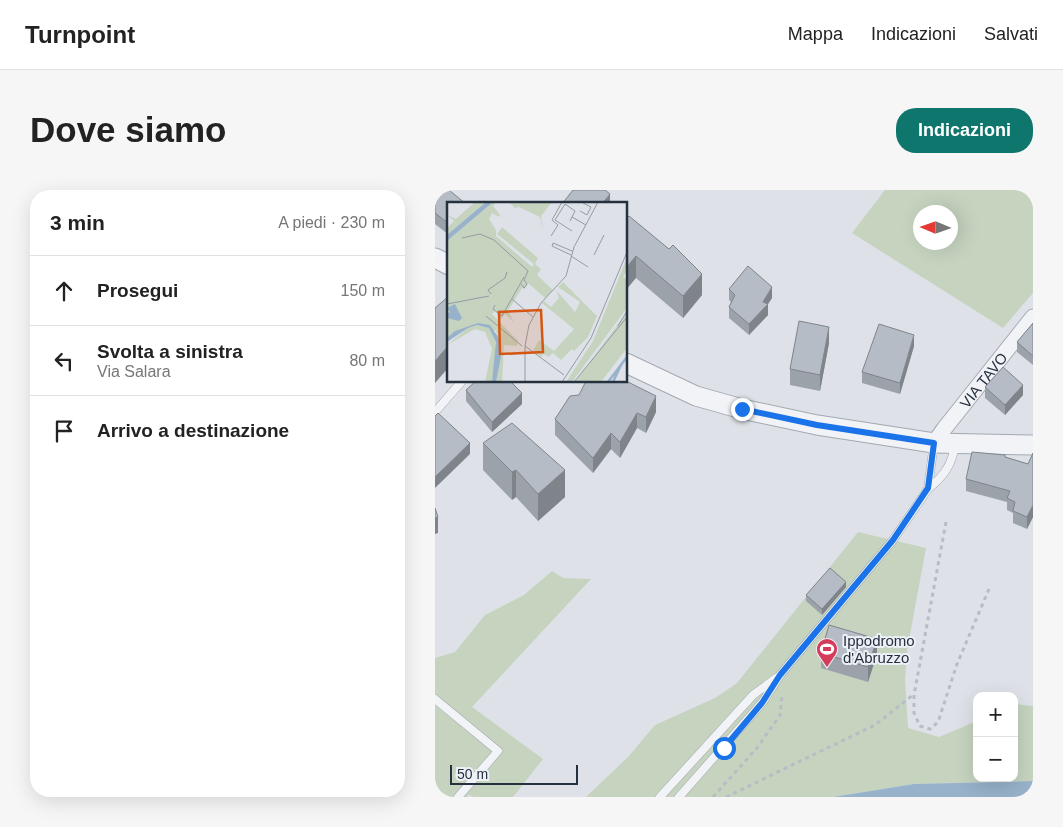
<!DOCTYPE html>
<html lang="it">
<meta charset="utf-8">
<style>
:root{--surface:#fff;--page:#f6f6f6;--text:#222;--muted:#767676;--line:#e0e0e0;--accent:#0f766e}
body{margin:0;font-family:Arial,sans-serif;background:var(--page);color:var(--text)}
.controls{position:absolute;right:15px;bottom:15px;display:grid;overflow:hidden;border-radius:10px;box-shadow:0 5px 20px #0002}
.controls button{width:45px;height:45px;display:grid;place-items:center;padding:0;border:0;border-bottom:1px solid var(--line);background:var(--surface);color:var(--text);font:25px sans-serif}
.compass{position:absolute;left:478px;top:15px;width:45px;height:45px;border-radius:50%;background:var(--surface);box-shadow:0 5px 20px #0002;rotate:272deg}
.scale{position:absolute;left:15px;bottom:12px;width:128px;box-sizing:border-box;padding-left:5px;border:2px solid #263140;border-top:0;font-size:14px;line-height:18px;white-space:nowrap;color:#263140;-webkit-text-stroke:4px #edf1f6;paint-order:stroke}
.stop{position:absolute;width:15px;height:15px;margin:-11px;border:4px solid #1a73e8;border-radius:50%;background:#fff}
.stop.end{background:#1a73e8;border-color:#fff;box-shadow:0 1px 5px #0008}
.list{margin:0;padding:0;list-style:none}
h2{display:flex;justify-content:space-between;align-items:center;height:65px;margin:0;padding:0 20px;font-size:21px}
h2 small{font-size:16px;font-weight:400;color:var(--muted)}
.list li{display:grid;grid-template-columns:32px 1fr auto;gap:15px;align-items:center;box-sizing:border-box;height:70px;padding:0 20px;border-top:1px solid var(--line)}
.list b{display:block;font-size:19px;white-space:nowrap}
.list p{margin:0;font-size:16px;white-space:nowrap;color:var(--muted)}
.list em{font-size:16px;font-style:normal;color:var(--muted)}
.icon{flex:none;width:28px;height:28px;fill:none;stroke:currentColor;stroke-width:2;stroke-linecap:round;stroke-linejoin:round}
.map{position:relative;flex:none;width:598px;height:607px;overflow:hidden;border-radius:20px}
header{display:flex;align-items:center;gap:30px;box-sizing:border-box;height:70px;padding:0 25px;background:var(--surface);border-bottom:1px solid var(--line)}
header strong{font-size:24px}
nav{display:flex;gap:28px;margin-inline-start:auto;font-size:18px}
.intro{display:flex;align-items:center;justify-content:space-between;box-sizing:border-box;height:120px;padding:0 30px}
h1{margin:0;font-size:35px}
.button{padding:12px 22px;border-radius:20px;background:var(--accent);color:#fff;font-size:18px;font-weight:700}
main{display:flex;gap:30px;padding:0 30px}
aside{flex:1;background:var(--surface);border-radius:20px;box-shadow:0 5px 20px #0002}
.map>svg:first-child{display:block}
.green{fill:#c5d3bf;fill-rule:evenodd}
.water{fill:#97b2ca}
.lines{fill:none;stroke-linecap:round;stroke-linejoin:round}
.service-casing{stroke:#a3a9b2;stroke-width:9}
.minor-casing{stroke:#a3a9b2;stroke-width:17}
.tertiary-casing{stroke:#a3a9b2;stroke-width:21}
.path{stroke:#b8bdc3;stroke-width:3;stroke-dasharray:4 4;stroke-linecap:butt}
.service{stroke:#f1f3f6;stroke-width:8}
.minor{stroke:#f1f3f6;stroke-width:15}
.tertiary{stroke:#f1f3f6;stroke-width:19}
.wall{fill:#9ca2a9}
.shaded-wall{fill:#7f848a}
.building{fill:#b5bcc5;stroke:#7f848a}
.route{stroke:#1a73e8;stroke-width:6}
.labels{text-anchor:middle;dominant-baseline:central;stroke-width:4;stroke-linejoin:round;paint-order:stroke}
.street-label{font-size:15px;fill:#263140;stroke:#edf1f6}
.poi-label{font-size:15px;fill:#263140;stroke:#edf1f6;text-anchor:start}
.inset-river{fill:none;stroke:#97b2ca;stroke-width:2.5}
.inset-road{fill:none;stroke:#949ba5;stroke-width:1}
.view{fill:#d55511;fill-opacity:0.15;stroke:#d55511;stroke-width:2.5}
.inset-edge{fill:none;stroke:#263140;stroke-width:2.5}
</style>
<header>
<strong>Turnpoint</strong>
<nav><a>Mappa</a><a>Indicazioni</a><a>Salvati</a></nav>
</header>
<div class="intro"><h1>Dove siamo</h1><a class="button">Indicazioni</a></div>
<main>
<aside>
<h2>3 min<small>A piedi · 230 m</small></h2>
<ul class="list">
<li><svg class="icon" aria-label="ahead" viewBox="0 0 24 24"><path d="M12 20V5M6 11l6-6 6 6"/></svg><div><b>Prosegui</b></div><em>150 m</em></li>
<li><svg class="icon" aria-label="left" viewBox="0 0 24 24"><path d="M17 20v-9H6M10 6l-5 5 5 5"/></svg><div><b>Svolta a sinistra</b><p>Via Salara</p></div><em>80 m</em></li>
<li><svg class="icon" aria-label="arrive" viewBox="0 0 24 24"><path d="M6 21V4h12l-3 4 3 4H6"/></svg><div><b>Arrivo a destinazione</b></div></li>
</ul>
</aside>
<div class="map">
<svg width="598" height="607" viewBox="0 0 598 607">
<rect width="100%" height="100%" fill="#dee2e8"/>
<!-- green -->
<g class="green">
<path d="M450 0H598V103L568 138 417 43ZM486 22H516V52H486Z"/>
<polygon points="423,342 491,358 472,461 470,490 473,538 504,547 542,531 542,588 579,588 579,514 598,516 598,591 479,594 398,607 151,607 194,566 220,535 280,508 302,493"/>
<polygon points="117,381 128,388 156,389 37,517 108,569 78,607 39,607 34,605 32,607 0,607 0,468 20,462 50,425 89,405"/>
</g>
<!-- water -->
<polygon class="water" points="598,591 598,607 398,607 479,594"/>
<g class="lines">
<!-- service casing -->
<g class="service-casing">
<g id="service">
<polyline points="0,222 27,191"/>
<path d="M499 253 493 299C509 286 517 275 520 255"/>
<polyline points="0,509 63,561 23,607"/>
<polyline points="225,607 318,505 341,488"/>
<polyline points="244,607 327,513 345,485 458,350 493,299"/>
</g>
</g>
<!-- minor casing -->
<g class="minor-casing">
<g id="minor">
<path id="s1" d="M499 253 509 239 598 127"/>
</g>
</g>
<!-- tertiary casing -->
<g class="tertiary-casing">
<g id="tertiary">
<polyline points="0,68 14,75"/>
<polyline points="191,173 261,206 307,219 382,235 499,253 598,255"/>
</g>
</g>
<!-- path -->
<g class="path">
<polyline points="511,332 479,505 479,523 485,536 495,539 503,532 522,474 554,399"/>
<polyline points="278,607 322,558 345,525 347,505"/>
<polyline points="291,607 440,535 478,505"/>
</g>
<!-- service -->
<use href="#service" class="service"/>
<!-- minor -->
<use href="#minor" class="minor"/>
<!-- tertiary -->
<use href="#tertiary" class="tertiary"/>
</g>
<!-- wall -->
<g class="wall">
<polygon points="0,8 14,14 14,45 0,34"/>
<polygon points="191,29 234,59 267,105 248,128 201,88"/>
<polygon points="294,99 337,108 333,114 333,125 314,145 294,128 294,117 296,112 294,110"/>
<polygon points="598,133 598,175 582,162 582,152"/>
<polygon points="394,153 385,201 355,195 355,179"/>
<polygon points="479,156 465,204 427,193 427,182"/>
<polygon points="550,197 588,205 570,225 550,208"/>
<polygon points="31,200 87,214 57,242 31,211"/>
<polygon points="221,222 211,243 202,238 185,268 176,259 158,283 120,245 120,229"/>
<polygon points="48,253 130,307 103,331 81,307 77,310 48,280"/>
<polygon points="598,263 598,327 592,339 578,333 578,323 572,320 572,312 531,301 531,289 570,267 593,274"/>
<polygon points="411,397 387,425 371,411 371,405"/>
<polygon points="386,463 442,464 433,492 386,478"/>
</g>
<!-- shaded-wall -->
<g class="shaded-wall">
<polygon points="175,4 175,14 167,14"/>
<polygon points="201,66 201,88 191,100 191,78"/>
<polygon points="267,84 267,105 248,128 248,106"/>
<polygon points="337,97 337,108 333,114 333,125 314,145 314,134"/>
<polygon points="394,137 394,153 385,201 385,185"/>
<polygon points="479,145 479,156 465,204 465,193"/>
<polygon points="14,155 14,177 0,193 0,171"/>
<polygon points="588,195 588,205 570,225 570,215"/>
<polygon points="87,203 87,214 57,242 57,232"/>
<polygon points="221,206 221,222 211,243 211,227"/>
<polygon points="202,223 202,238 185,268 185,252"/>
<polygon points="176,243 176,259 158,283 158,268"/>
<polygon points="35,253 35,264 0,298 0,287"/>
<polygon points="81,280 81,307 77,310 77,282"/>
<polygon points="130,280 130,307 103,331 103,304"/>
<polygon points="598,315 598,327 592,339 592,327"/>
<polygon points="3,327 3,343 0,344 0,328"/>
<polygon points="411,392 411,397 387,425 387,419"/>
<polygon points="442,449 442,464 433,492 433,477"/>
</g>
<!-- building -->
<g class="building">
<polygon points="6,0 14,0 31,14 14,14 14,34 0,23 0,8"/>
<polygon points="138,0 170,0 175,4 167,14 127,14"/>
<polygon points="194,26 234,59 238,55 267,84 248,106 201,66 191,78 191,29"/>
<polygon points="313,76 337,97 328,112 333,114 314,134 294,117 300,105 294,99"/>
<polygon points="14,106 14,155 0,171 0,118"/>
<polygon points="364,131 394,137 385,185 355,179"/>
<polygon points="598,133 598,166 582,152"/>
<polygon points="444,134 479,145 465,193 427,182"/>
<polygon points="568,177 588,195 570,215 550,197"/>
<polygon points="41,191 75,191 87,203 57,232 31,200"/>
<polygon points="151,191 191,191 221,206 211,227 202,223 185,252 176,243 158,268 120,229 135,206 144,205"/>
<polygon points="3,223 35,253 0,287 0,226"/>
<polygon points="77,233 130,280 103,304 81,280 77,282 48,253"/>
<polygon points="537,262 570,265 570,267 593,274 598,263 598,315 592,327 578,321 580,312 572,308 575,301 531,289"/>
<polygon points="0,318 3,327 0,328"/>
<polygon points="395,378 411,392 387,419 371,405"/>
<polygon points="394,435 442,449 433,477 386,463"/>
</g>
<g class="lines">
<!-- route -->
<polyline class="route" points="289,558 327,513 345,485 458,350 493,298 499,253 382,235 307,219"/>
</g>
<!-- icons -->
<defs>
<g id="stadium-pin" transform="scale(1.125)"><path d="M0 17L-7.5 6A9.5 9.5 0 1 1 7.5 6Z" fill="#d43c59" stroke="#edf1f6"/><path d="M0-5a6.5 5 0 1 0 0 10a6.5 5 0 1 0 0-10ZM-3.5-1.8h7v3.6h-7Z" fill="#fff"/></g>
</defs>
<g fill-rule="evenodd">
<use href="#stadium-pin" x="392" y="459"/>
</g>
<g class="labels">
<!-- street labels -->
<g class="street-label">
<text stroke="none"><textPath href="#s1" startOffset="80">VIA TAVO</textPath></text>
</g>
<!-- poi labels -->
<g class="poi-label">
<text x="408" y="450">Ippodromo<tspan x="408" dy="17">d'Abruzzo</tspan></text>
</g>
</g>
<!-- overview -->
<g transform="translate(12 12)">
<rect width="180" height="180" fill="#dee2e8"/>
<path d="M28 0H39L0 33V26L7 19 0 13 9 17ZM46 0H49L46 4 53 13 52 15 45 11 42 17 49 28V34L85 65 87 62 50 32 55 25 91 56 88 62 94 67 90 73 106 88 98 96 81 81 78 87 75 86 61 109 67 120 58 112 54 117 48 109 45 112 71 139 70 144 57 143 55 180H49L54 155 49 129 31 121 0 136V39ZM62 0H105L94 14 96 29 93 15 72 5 68 6ZM180 56V69L176 75 180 77V106L125 180H119L146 139ZM116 80 150 114 141 135 127 149 125 147 114 158 106 151 101 155 97 152 94 155 86 149 92 138 107 149 127 127 95 101 97 99 104 105 112 96 109 88 128 110 133 100 111 85ZM180 110V146L154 180H128ZM30 123 42 126 48 136 50 151 45 180H38L45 147 38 130 28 127 0 143 21 126Z" fill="#c5d3bf"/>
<path d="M39 0H46L0 39V33ZM8 102 15 116 12 119 0 116V110L4 111 0 106ZM31 121 43 123 53 138 54 155 49 180H45L49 140 42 126 30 123 21 126 0 140V136L8 129Z" fill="#97b2ca"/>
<path class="inset-river" d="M161 180 180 155M166 180 174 163"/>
<path class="inset-road" d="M133 9 140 13 144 5 136 1M125 15 139 23M123 19 128 9 118 2 108 18 125 29M104 34 111 23 105 18 115 0M15 36 33 32 47 38 81 69 77 78 80 82 77 86 74 82M124 53 105 44 106 41 125 49M147 53 157 33M124 54 141 65M44 92 41 88 58 76 60 70M65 97 86 115M0 102 42 94M48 103 46 107 55 114 77 75M39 114 75 144M171 124 180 109M78 144 117 173M78 180V144L82 123 94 101 119 74 127 45 151 0M115 180 144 136 180 50M127 180 180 115"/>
<path class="view" d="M94 108 96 150 53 152 52 110Z"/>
<rect width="180" height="180" class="inset-edge"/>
</g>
</svg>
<div class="controls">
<button>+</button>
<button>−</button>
</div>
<svg class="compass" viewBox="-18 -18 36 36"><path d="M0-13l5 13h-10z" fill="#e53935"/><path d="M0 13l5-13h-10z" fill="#767676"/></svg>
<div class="scale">50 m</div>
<div class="stop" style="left:289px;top:558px"></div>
<div class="stop end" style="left:307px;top:219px"></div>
</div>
</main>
